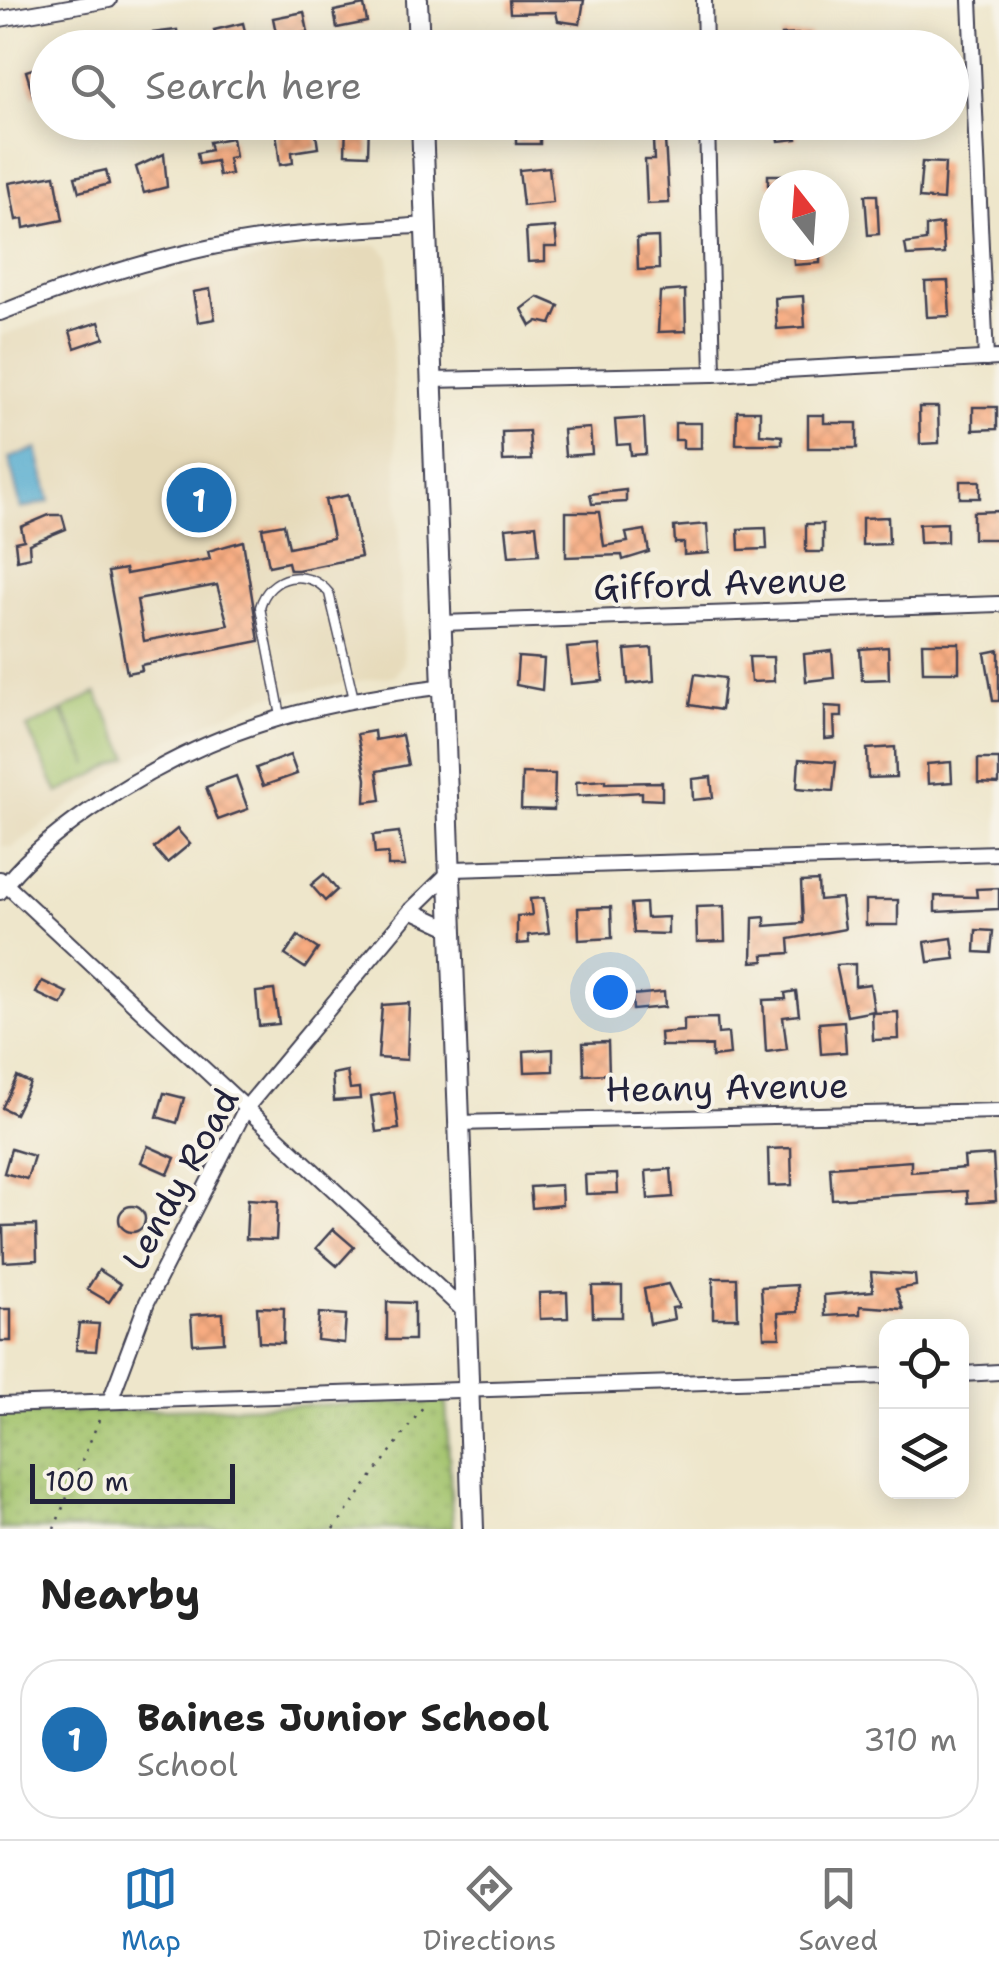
<!DOCTYPE html>
<style>
:root{--surface:#fff;--page:#f2f2f2;--text:#222;--muted:#767676;--line:#e0e0e0;--accent:#1f6fb2}
body{margin:0;font-family:"Shantell Sans",sans-serif;background:var(--page);color:var(--text)}
.controls{position:absolute;right:30px;bottom:30px;display:grid;overflow:hidden;border-radius:20px;box-shadow:0 5px 25px #0003}
.controls button{width:90px;height:90px;display:grid;place-items:center;padding:0;border:0;border-bottom:2px solid var(--line);background:var(--surface);color:var(--text);font:50px sans-serif}
.compass{position:absolute;left:759px;top:170px;width:90px;height:90px;border-radius:50%;background:var(--surface);box-shadow:0 5px 25px #0003;rotate:343deg}
.scale{position:absolute;left:30px;bottom:25px;width:205px;box-sizing:border-box;padding-left:10px;border:5px solid #22223b;border-top:0;font-size:28px;line-height:35px;white-space:nowrap;color:#22223b;-webkit-text-stroke:8px #f7f3e8;paint-order:stroke}
.you{position:absolute;left:610px;top:992px;width:35px;height:35px;margin:-25px;border:8px solid #fff;border-radius:50%;background:#1a73e8;box-shadow:0 0 0 15px #1a73e833}
.badge{display:grid;place-items:center;width:65px;height:65px;border-radius:50%;background:var(--accent);color:#fff;font-size:32px;font-weight:700}
.pin{position:absolute;translate:-50% -50%;border:5px solid #fff;box-shadow:0 2px 10px #0006}
.list{margin:0;padding:0;list-style:none}
h2{display:flex;justify-content:space-between;align-items:center;height:130px;margin:0;padding:0 40px;font-size:42px}
h2 small{font-size:32px;font-weight:400;color:var(--muted)}
.list li{display:grid;grid-template-columns:65px 1fr auto;gap:30px;align-items:center;box-sizing:border-box;height:160px;margin:0 20px 20px;padding:0 20px;border:2px solid var(--line);border-radius:40px}
.list b{display:block;font-size:38px;white-space:nowrap}
.list p{margin:0;font-size:32px;white-space:nowrap;color:var(--muted)}
.list em{font-size:32px;font-style:normal;color:var(--muted)}
.icon{flex:none;width:55px;height:55px;fill:none;stroke:currentColor;stroke-width:2;stroke-linecap:round;stroke-linejoin:round}
.map{position:relative;flex:none;width:999px;height:1529px;overflow:hidden}
.search{position:absolute;background:var(--surface);box-shadow:0 5px 25px #0003;left:30px;right:30px;top:30px;height:110px;display:flex;align-items:center;gap:25px;box-sizing:border-box;padding:0 35px;border-radius:55px;color:var(--muted);font-size:38px}
.sheet{height:310px;background:var(--surface)}
nav{display:flex;justify-content:space-around;align-items:center;box-sizing:border-box;height:140px;border-top:2px solid var(--line);background:var(--surface);font-size:28px;color:var(--muted)}
nav a{display:grid;justify-items:center;gap:5px}
nav .on{color:var(--accent)}
.map>svg:first-child{display:block}
.built{fill:#e6daba}
.grass{fill:url(#grass-dots);stroke:#627253;stroke-width:2.5}
.garden{fill:#a1c26b;stroke:#627253;stroke-width:2.5}
.water{fill:#50a9ce;stroke:#396684;stroke-width:2.5}
.building{fill:url(#building-cross-hatch);fill-rule:evenodd}
.lines{fill:none;stroke-linecap:round;stroke-linejoin:round}
.lane-casing{stroke:#413f51;stroke-width:11}
.street-casing{stroke:#413f51;stroke-width:18}
.secondary-casing{stroke:#413f51;stroke-width:24}
.path{stroke:#413f51;stroke-width:2.5;stroke-dasharray:2.5 8;stroke-linecap:butt}
.lane{stroke:#fff;stroke-width:8}
.street{stroke:#fff;stroke-width:14}
.secondary{stroke:#fff;stroke-width:20}
.labels{text-anchor:middle;dominant-baseline:central;stroke-width:8;stroke-linejoin:round;paint-order:stroke}
.street-label{font-size:35px;fill:#22223b;stroke:#f7f3e8}
</style>
<div class="map">
<svg width="999" height="1529" viewBox="0 0 999 1529">
<defs>
<pattern id="grass-dots" width="8" height="8" patternUnits="userSpaceOnUse" patternTransform="scale(2.5)"><rect width="8" height="8" fill="#a1c26b"/><path d="M2 2h.1M6 6h.1" fill="none" stroke="#8aa65e" stroke-width="1.8" stroke-linecap="round"/></pattern>
<pattern id="building-cross-hatch" width="8" height="8" patternUnits="userSpaceOnUse" patternTransform="scale(2.5)"><rect width="8" height="8" fill="#f8ac81"/><path d="M0 0l8 8M0 8l8-8" fill="none" stroke="#d49470"/></pattern>
</defs>
<rect width="100%" height="100%" fill="#f7f3e8"/>
<filter id="ink" filterUnits="userSpaceOnUse"><feTurbulence type="fractalNoise" baseFrequency=".01" numOctaves="2"/><feDisplacementMap in="SourceGraphic" scale="20" xChannelSelector="R" yChannelSelector="G"/><feConvolveMatrix kernelMatrix="1 2 1 2 8 2 1 2 1" color-interpolation-filters="sRGB"/></filter>
<filter id="wash" filterUnits="userSpaceOnUse"><feTurbulence type="fractalNoise" baseFrequency=".0048" numOctaves="4" result="noise"/><feDisplacementMap in="SourceGraphic" scale="40" xChannelSelector="R" yChannelSelector="G"/><feGaussianBlur stdDeviation="2.25" result="paint"/><feColorMatrix in="noise" values="0 0 0 0 0 0 0 0 0 0 0 0 0 0 0 0 0 1.4 0 .05"/><feComposite in="paint" operator="in"/></filter>
<g filter="url(#wash)">
<rect width="100%" height="100%" fill="#eee6cb"/>
<!-- built -->
<polygon class="built" points="377,245 389,256 404,663 396,675 264,697 143,752 12,848 0,845 0,336 163,279 273,256"/>
<!-- grass -->
<polygon class="grass" points="446,1401 453,1529 0,1529 0,1414"/>
<!-- garden -->
<polygon class="garden" points="96,693 129,757 58,793 27,728 61,711 89,765 63,710"/>
<!-- water -->
<polygon class="water" points="37,449 50,501 21,509 9,458"/>
<g id="blocks">
<!-- building -->
<g class="building">
<polygon points="509,0 584,0 580,24 558,21 556,12 510,13"/>
<polygon points="364,5 367,22 337,28 334,11"/>
<polygon points="304,12 308,32 277,38 273,18"/>
<polygon points="243,23 249,48 218,48 214,30"/>
<polygon points="177,30 179,48 153,48 151,33"/>
<polygon points="810,34 811,48 781,48 781,35"/>
<polygon points="48,64 48,90 33,95 26,71"/>
<polygon points="346,122 369,122 368,155 345,154"/>
<rect x="516" y="122" width="24" height="22"/>
<polygon points="652,122 672,122 673,139 665,140 669,203 647,204 645,160 654,160"/>
<polygon points="776,122 794,122 797,139 779,141"/>
<polygon points="315,127 318,148 292,152 293,163 280,165 276,132"/>
<polygon points="232,138 235,157 228,158 231,174 219,176 216,161 199,164 197,153 211,150 209,142"/>
<polygon points="164,154 167,187 144,193 136,167"/>
<polygon points="922,162 945,163 943,200 919,198"/>
<polygon points="549,167 553,203 523,206 519,170"/>
<polygon points="106,170 109,184 79,192 75,177"/>
<polygon points="55,175 63,220 24,228 23,219 16,220 9,183"/>
<rect x="768" y="175" width="42" height="10"/>
<polygon points="865,195 877,195 879,234 868,235"/>
<polygon points="942,224 944,254 907,256 905,244 926,241 926,226"/>
<polygon points="555,227 557,247 545,247 545,261 528,262 526,229"/>
<polygon points="658,237 659,269 638,270 637,238"/>
<polygon points="793,245 820,245 820,263 794,265"/>
<polygon points="948,281 950,316 927,317 925,282"/>
<polygon points="210,289 215,319 198,322 193,292"/>
<polygon points="685,290 686,331 658,332 660,292"/>
<polygon points="803,296 805,327 777,329 775,298"/>
<polygon points="538,297 559,306 551,324 538,321 531,326 522,309"/>
<polygon points="99,322 104,338 75,348 70,331"/>
<polygon points="919,407 938,407 939,443 920,444"/>
<polygon points="973,407 997,407 997,429 973,430"/>
<polygon points="737,411 760,411 760,434 782,436 782,444 736,444"/>
<polygon points="808,415 824,415 824,423 857,423 857,448 808,448"/>
<polygon points="644,418 646,454 631,455 630,444 617,445 615,420"/>
<polygon points="675,423 701,423 701,448 683,448 683,440 675,440"/>
<polygon points="590,428 592,454 565,456 563,430"/>
<polygon points="529,431 531,460 503,461 502,432"/>
<rect x="960" y="481" width="20" height="17"/>
<polygon points="626,490 626,502 592,504 590,494"/>
<polygon points="348,495 361,557 298,570 290,570 288,562 269,566 262,528 284,524 289,547 333,538 325,500"/>
<polygon points="999,511 999,539 973,539 973,512"/>
<polygon points="566,512 599,512 604,546 628,542 626,533 645,530 649,552 623,560 622,555 566,557"/>
<polygon points="49,515 62,515 66,529 29,544 30,557 17,560 15,542 24,540 21,527"/>
<polygon points="888,517 889,544 862,545 862,518"/>
<polygon points="947,523 947,542 920,543 919,524"/>
<polygon points="707,524 709,553 684,555 684,543 675,543 674,527"/>
<rect x="806" y="524" width="17" height="28"/>
<polygon points="536,525 539,554 509,556 506,528"/>
<polygon points="766,528 767,549 739,550 738,529"/>
<path d="M243 541 259 641 141 665 142 670 127 673 108 572 125 569 126 574 210 559 208 551ZM217 585 228 625 144 641 137 600Z"/>
<polygon points="922,643 959,643 959,672 923,672"/>
<polygon points="599,645 603,681 571,684 567,648"/>
<polygon points="888,647 889,679 862,680 860,649"/>
<polygon points="652,648 654,681 628,684 625,650"/>
<polygon points="999,650 999,701 993,701 985,653"/>
<polygon points="832,651 834,678 806,681 804,654"/>
<polygon points="518,657 544,659 542,690 516,685"/>
<polygon points="749,657 773,657 774,681 751,682"/>
<polygon points="695,674 725,678 721,710 690,705"/>
<polygon points="825,706 842,707 842,717 834,717 835,738 825,739"/>
<polygon points="374,731 375,740 402,735 408,765 377,771 381,800 365,802 366,779 357,734"/>
<polygon points="895,747 896,777 868,778 867,749"/>
<polygon points="290,755 297,774 263,786 256,768"/>
<polygon points="799,759 836,762 833,791 797,788"/>
<polygon points="978,759 999,759 999,784 978,783"/>
<polygon points="951,762 952,782 928,784 927,764"/>
<polygon points="522,773 555,774 554,810 521,809"/>
<polygon points="236,776 248,809 218,820 206,787"/>
<polygon points="711,777 713,798 693,800 692,779"/>
<polygon points="605,780 605,783 662,782 662,800 642,799 642,792 577,796 576,782"/>
<polygon points="177,829 190,844 167,863 154,848"/>
<polygon points="399,832 405,866 388,866 388,853 375,854 373,835"/>
<polygon points="324,874 337,890 325,901 311,885"/>
<polygon points="818,881 819,900 841,898 845,929 789,939 790,953 763,955 764,961 752,962 753,918 765,917 765,926 803,923 801,882"/>
<polygon points="999,888 999,909 935,912 935,896 977,897 976,889"/>
<polygon points="544,898 549,933 528,935 529,943 517,944 517,916 532,915 530,899"/>
<rect x="866" y="900" width="32" height="25"/>
<polygon points="645,903 646,918 668,917 668,934 634,933 631,904"/>
<polygon points="724,906 725,941 697,942 696,907"/>
<polygon points="611,907 612,938 579,940 578,908"/>
<polygon points="976,930 993,931 991,953 975,952"/>
<polygon points="298,936 318,949 305,968 285,955"/>
<polygon points="952,938 955,959 928,962 925,942"/>
<polygon points="855,964 855,986 870,984 874,1011 847,1016 836,965"/>
<polygon points="42,981 68,993 62,1005 36,993"/>
<polygon points="274,990 279,1024 259,1026 256,992"/>
<polygon points="796,991 799,1015 783,1017 787,1049 766,1052 763,1000 786,999 785,993"/>
<polygon points="664,992 665,1007 633,1010 632,995"/>
<polygon points="409,1003 407,1060 378,1058 382,1005"/>
<polygon points="898,1012 899,1039 873,1040 872,1013"/>
<polygon points="717,1018 718,1034 728,1033 730,1055 712,1057 712,1046 661,1046 660,1033 684,1031 684,1019"/>
<polygon points="844,1021 846,1052 821,1054 819,1023"/>
<polygon points="608,1042 609,1074 584,1075 583,1043"/>
<polygon points="553,1049 553,1071 525,1072 524,1051"/>
<polygon points="347,1071 350,1089 359,1088 360,1099 334,1101 332,1074"/>
<polygon points="17,1077 30,1083 15,1114 2,1108"/>
<polygon points="394,1092 399,1129 376,1132 371,1096"/>
<polygon points="164,1093 184,1098 177,1123 157,1117"/>
<polygon points="148,1146 175,1158 168,1174 141,1162"/>
<polygon points="791,1148 792,1185 769,1186 768,1149"/>
<polygon points="11,1149 34,1156 27,1179 4,1173"/>
<polygon points="993,1155 996,1201 968,1203 967,1191 832,1199 830,1167 911,1161 911,1172 965,1168 964,1157"/>
<polygon points="671,1169 673,1197 648,1199 646,1171"/>
<polygon points="617,1174 618,1193 586,1194 585,1175"/>
<polygon points="561,1185 562,1205 532,1208 530,1187"/>
<polygon points="248,1199 278,1201 276,1240 246,1239"/>
<circle cx="132" cy="1219" r="13"/>
<polygon points="36,1225 37,1260 4,1262 3,1226"/>
<polygon points="333,1229 354,1247 337,1266 316,1248"/>
<polygon points="99,1270 121,1284 109,1302 87,1289"/>
<polygon points="871,1272 915,1275 916,1286 896,1289 903,1309 860,1306 860,1314 825,1316 824,1295 873,1291"/>
<polygon points="713,1278 737,1278 738,1318 713,1318"/>
<polygon points="668,1284 679,1307 672,1308 674,1319 650,1324 644,1289"/>
<polygon points="797,1285 798,1312 778,1313 780,1337 764,1337 761,1287"/>
<polygon points="592,1286 622,1286 622,1317 593,1317"/>
<polygon points="567,1292 568,1318 540,1319 539,1293"/>
<polygon points="387,1302 414,1303 414,1340 387,1340"/>
<polygon points="257,1307 284,1308 283,1343 259,1342"/>
<rect x="0" y="1309" width="11" height="32"/>
<polygon points="223,1313 224,1342 193,1344 191,1315"/>
<polygon points="319,1313 346,1315 344,1343 317,1340"/>
<polygon points="79,1323 99,1324 96,1351 76,1350"/>
</g>
</g>
</g>
<g filter="url(#ink)">
<use href="#blocks" fill-opacity="0" stroke="#413f51" stroke-width="2.5"/>
<g class="lines">
<!-- lane casing -->
<g class="lane-casing">
<path id="lane" d="M281 716 260 607C269 574 308 567 329 593L354 699"/>
</g>
<!-- street casing -->
<g class="street-casing">
<g id="street">
<polyline points="704,0 705,48"/>
<polyline points="970,0 986,359"/>
<polyline points="0,19 109,0"/>
<polyline points="707,122 713,374"/>
<path d="M0 313C87 278 180 248 274 237 324 231 376 229 427 225"/>
<polyline points="432,380 713,374 999,358"/>
<polyline points="442,623 999,604"/>
<polyline points="0,879 465,1312"/>
<path d="M0 892C23 859 58 832 90 810 207 730 307 703 445 686"/>
<polyline points="411,910 454,930"/>
<polyline points="457,1123 999,1111"/>
<polyline points="962,1374 999,1372"/>
<polyline points="110,1401 147,1302 246,1108 411,910 453,869 999,853"/>
<polyline points="0,1405 886,1376"/>
</g>
</g>
<!-- secondary casing -->
<g class="secondary-casing">
<g id="secondary">
<polyline points="417,0 419,48"/>
<path d="M422 122C443 591 457 1060 473 1529"/>
</g>
</g>
<!-- path -->
<g class="path">
<polyline points="54,1529 101,1415"/>
<polyline points="334,1529 423,1407"/>
</g>
<!-- lane -->
<use href="#lane" class="lane"/>
<!-- street -->
<use href="#street" class="street"/>
<!-- secondary -->
<use href="#secondary" class="secondary"/>
</g>
</g>
<g class="labels">
<!-- street labels -->
<g class="street-label">
<text transform="translate(720 583) rotate(-2)">Gifford Avenue</text>
<text transform="translate(727 1087) rotate(-1)">Heany Avenue</text>
<text transform="translate(180 1179) rotate(-61)">Lendy Road</text>
</g>
</g>
</svg>
<div class="controls">
<button><svg class="icon" aria-label="locate" viewBox="0 0 24 24"><circle cx="12" cy="12" r="6"/><path d="M12 2v4M12 18v4M2 12h4M18 12h4"/></svg></button>
<button><svg class="icon" aria-label="layers" viewBox="0 0 24 24"><path d="M12 4l9 5-9 5-9-5zM3 14l9 5 9-5"/></svg></button>
</div>
<svg class="compass" viewBox="-18 -18 36 36"><path d="M0-13l5 13h-10z" fill="#e53935"/><path d="M0 13l5-13h-10z" fill="#767676"/></svg>
<div class="scale">100 m</div>
<div class="you"></div>
<div class="pin badge" style="left:199px;top:500px">1</div>
<div class="search"><svg class="icon" aria-label="search" viewBox="0 0 24 24"><circle cx="10" cy="10" r="6"/><path d="M15 15l6 6"/></svg>Search here</div>
</div>
<section class="sheet">
<h2>Nearby<small></small></h2>
<ul class="list">
<li><span class="badge">1</span><div><b>Baines Junior School</b><p>School</p></div><em>310 m</em></li>
</ul>
</section>
<nav>
<a class="on"><svg class="icon" aria-label="map" viewBox="0 0 24 24"><path d="M3 6l6-2 6 2 6-2v14l-6 2-6-2-6 2zM9 4v14M15 6v14"/></svg>Map</a>
<a><svg class="icon" aria-label="directions" viewBox="0 0 24 24"><path d="M12 3l9 9-9 9-9-9zM9 14v-3h6M13 9l2 2-2 2"/></svg>Directions</a>
<a><svg class="icon" aria-label="saved" viewBox="0 0 24 24"><path d="M7 4h10v16l-5-4-5 4z"/></svg>Saved</a>
</nav>
